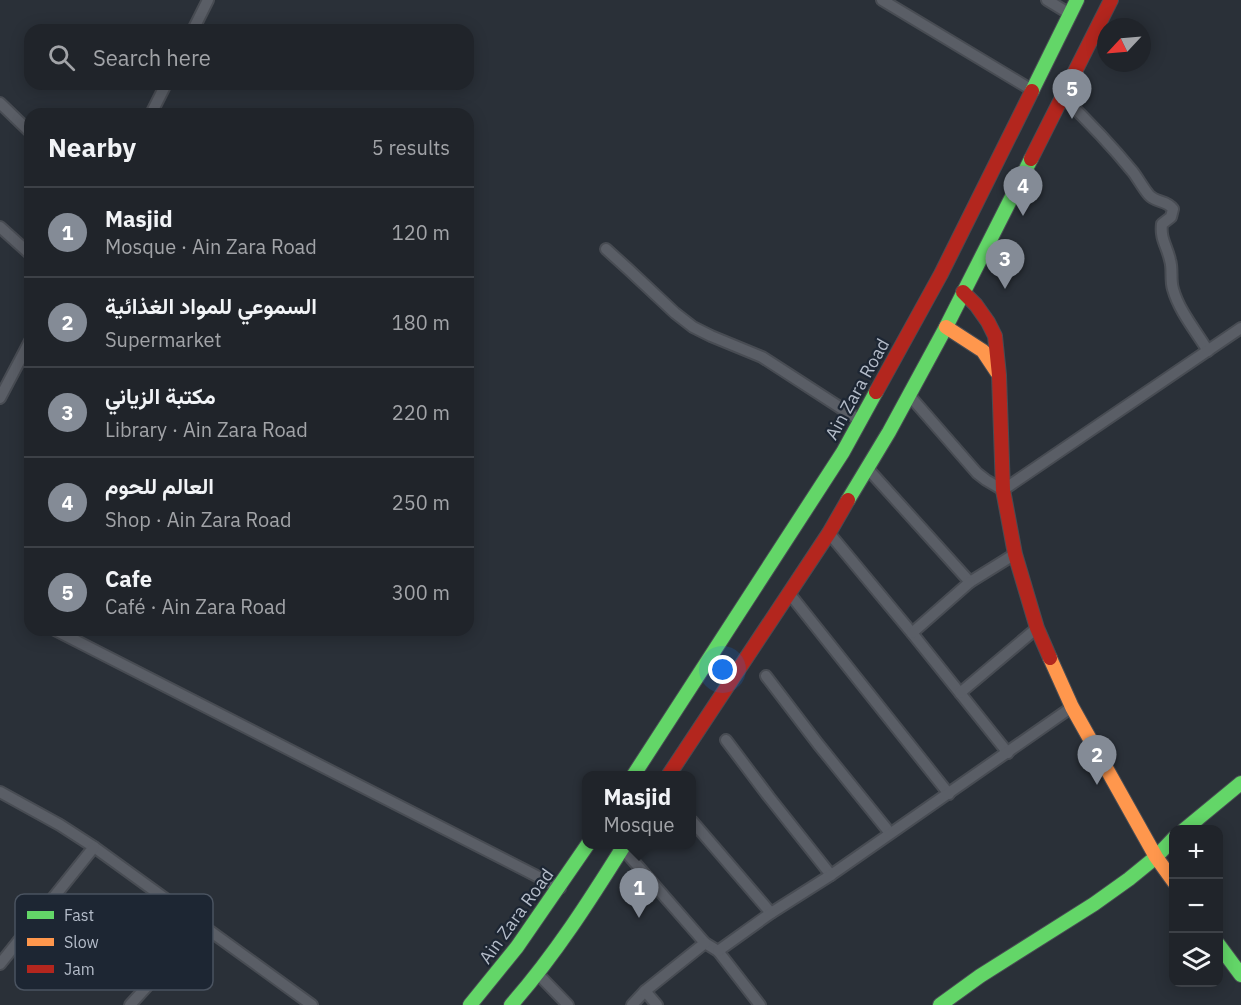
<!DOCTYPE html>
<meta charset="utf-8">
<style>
:root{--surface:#20242a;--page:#2d3036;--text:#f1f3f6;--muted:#a2a4a8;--line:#3d4147;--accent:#848b96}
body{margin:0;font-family:"IBM Plex Sans",Vazirmatn,sans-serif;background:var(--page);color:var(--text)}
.controls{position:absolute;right:18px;bottom:18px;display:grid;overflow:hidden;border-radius:12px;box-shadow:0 3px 15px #0003}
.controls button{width:54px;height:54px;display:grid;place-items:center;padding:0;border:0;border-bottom:2px solid var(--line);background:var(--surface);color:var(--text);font:30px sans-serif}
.compass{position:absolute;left:1097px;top:18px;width:54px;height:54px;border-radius:50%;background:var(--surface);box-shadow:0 3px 15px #0003;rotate:244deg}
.you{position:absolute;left:723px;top:670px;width:21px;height:21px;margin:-15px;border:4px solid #fff;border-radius:50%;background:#1a73e8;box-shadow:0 0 0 9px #1a73e833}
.badge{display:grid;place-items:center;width:39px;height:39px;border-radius:50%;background:var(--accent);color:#fff;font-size:20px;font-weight:700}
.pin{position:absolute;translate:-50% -50px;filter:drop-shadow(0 2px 3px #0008)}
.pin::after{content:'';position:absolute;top:32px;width:21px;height:18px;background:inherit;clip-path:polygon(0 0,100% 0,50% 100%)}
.popup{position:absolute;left:582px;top:771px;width:114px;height:78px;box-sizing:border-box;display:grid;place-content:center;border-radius:12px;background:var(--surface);filter:drop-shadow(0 2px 4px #0005);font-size:20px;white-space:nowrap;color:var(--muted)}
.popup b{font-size:22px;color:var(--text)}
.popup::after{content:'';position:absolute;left:50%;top:100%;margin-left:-12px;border:12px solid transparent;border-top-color:var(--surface)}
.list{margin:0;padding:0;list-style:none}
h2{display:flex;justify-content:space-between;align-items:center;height:78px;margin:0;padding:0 24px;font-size:26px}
h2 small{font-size:20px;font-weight:400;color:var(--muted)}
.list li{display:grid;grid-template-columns:39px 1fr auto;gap:18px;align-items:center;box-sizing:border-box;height:90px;padding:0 24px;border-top:2px solid var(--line)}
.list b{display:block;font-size:22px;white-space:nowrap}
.list p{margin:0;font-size:20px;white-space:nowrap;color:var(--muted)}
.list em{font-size:20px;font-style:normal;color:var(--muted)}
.icon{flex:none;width:33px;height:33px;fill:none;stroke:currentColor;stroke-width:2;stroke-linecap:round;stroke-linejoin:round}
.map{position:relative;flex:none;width:1241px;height:1005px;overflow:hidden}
.search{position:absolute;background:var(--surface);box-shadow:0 3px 15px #0003;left:24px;top:24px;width:450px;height:66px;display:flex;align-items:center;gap:15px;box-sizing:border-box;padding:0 21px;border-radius:18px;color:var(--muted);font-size:22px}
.panel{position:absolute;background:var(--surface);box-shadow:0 3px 15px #0003;left:24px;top:108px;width:450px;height:528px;border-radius:18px}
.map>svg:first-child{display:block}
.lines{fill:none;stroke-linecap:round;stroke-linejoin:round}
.street-casing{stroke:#484c53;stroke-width:14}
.fast-casing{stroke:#484c53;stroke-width:16}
.slow-casing{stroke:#484c53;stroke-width:16}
.jam-casing{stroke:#484c53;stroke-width:16}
.street{stroke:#5a5e66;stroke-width:10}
.fast{stroke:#63d668;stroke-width:14}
.slow{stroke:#ff974d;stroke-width:14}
.jam{stroke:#b3261e;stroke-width:14}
.labels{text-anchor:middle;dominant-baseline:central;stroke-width:4.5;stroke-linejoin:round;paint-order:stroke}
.street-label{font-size:18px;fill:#b4bcc9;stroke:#1d2633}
.key{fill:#1d2633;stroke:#4a5360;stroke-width:1.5}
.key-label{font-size:16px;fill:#b4bcc9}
</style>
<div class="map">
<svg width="1241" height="1005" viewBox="0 0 1241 1005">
<rect width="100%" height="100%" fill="#2a3038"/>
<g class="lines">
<!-- street casing -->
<g class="street-casing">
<g id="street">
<polyline points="882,0 1032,90"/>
<polyline points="1047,0 1070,14"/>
<polyline points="193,30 208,0"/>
<path d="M1062 96C1087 120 1111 145 1133 172 1139 180 1143 188 1149 195 1156 203 1167 200 1173 209L1171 217 1162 224C1160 239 1167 246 1170 260 1173 269 1170 279 1173 289 1179 311 1196 331 1208 351"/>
<polyline points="0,103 30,132"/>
<polyline points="151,114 166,84"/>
<polyline points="0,227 30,254"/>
<polyline points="606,249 627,268 675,313 693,327 711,336 762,357 861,421"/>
<polyline points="909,395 977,473 986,480 1003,490 1241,328"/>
<polyline points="0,398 30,341"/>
<polyline points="868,469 970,582 1015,554"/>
<polyline points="829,533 912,633 1008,753"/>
<polyline points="789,593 949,794"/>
<polyline points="55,630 560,888"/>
<polyline points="912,633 970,582"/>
<polyline points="766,676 818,744 890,833"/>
<polyline points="960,693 1037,628"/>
<polyline points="726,740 769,797 831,875"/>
<polyline points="0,792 60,825 94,847 312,1005"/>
<polyline points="692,821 771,913"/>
<polyline points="623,849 705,943 718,951 760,1005"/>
<polyline points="718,951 771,913 831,875 1072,707"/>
<polyline points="0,964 94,847"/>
<polyline points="538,974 568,1005"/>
<polyline points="130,1005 203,925"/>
<polyline points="632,1005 645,991"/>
<polyline points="657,1005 645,991 705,943"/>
</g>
</g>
<!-- fast casing -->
<g class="fast-casing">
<g id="fast">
<polyline points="1032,91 1077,0"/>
<polyline points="848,500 889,432 946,327 1031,159"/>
<polyline points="633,776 843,452 876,392"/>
<polyline points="1184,830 1241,783"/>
<polyline points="1218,944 1241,975"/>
<polyline points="470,1005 517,947 588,844"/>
<path d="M511 1005C555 955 590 900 625 844"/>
<polyline points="940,1005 980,976 1094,904 1129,879 1156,857 1174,838"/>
</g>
</g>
<!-- slow casing -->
<g class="slow-casing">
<g id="slow">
<polyline points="946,327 983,351 997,372"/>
<polyline points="1050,658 1072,707 1156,857 1174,882"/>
</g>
</g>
<!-- jam casing -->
<g class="jam-casing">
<g id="jam">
<polyline points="1031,159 1111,0"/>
<polyline points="963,292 976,305 988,322 995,336 999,375 1003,490 1015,554 1037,628 1050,658"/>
<polyline points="876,392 941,274 1032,91"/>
<polyline points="668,776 829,533 848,500"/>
</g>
</g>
<!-- street -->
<use href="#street" class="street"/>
<!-- fast -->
<use href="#fast" class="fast"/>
<!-- slow -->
<use href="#slow" class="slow"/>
<!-- jam -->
<use href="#jam" class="jam"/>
</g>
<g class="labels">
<!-- street labels -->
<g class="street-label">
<text transform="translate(857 389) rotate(-61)">Ain Zara Road</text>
<text transform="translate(516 916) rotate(-54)">Ain Zara Road</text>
</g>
</g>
<!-- legend -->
<rect x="15" y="894" width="198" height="96" rx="9" class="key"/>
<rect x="27" y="911" width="27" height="8" fill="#63d668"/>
<rect x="27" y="938" width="27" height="8" fill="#ff974d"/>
<rect x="27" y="965" width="27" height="8" fill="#b3261e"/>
<g class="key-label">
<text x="64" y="921">Fast</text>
<text x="64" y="948">Slow</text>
<text x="64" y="975">Jam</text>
</g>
</svg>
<div class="controls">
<button>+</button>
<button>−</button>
<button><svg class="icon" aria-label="layers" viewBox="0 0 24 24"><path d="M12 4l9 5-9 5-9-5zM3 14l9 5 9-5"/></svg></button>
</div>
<svg class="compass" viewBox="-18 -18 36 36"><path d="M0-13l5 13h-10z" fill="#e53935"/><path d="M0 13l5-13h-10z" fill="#a2a4a8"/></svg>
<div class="you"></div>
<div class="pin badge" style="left:639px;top:918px">1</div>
<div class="popup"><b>Masjid</b>Mosque</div>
<div class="pin badge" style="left:1097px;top:785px">2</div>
<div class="pin badge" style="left:1005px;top:289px">3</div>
<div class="pin badge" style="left:1023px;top:216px">4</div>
<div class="pin badge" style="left:1072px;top:119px">5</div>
<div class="search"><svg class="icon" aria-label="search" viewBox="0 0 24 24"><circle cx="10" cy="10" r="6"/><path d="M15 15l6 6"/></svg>Search here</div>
<section class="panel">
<h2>Nearby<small>5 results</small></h2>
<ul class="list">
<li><span class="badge">1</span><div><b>Masjid</b><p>Mosque · Ain Zara Road</p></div><em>120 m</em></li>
<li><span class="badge">2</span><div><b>السموعي للمواد الغذائية</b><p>Supermarket</p></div><em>180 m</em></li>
<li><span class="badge">3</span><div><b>مكتبة الزياني</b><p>Library · Ain Zara Road</p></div><em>220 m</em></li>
<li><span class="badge">4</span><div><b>العالم للحوم</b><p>Shop · Ain Zara Road</p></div><em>250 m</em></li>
<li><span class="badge">5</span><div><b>Cafe</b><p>Café · Ain Zara Road</p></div><em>300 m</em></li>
</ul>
</section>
</div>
